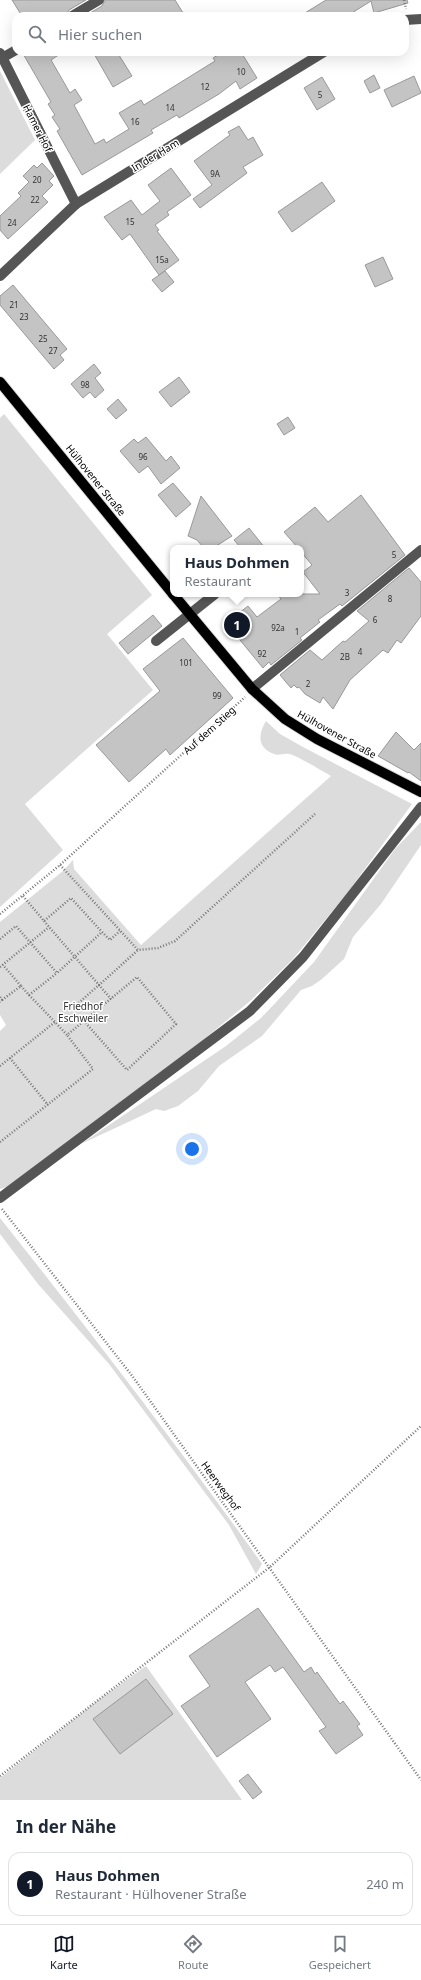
<!DOCTYPE html>
<html lang="de">
<meta charset="utf-8">
<style>
:root{--surface:#fff;--page:#f6f6f7;--text:#1f2937;--muted:#747a83;--line:#e0e1e3;--accent:#111827}
body{margin:0;font-family:"Noto Sans",sans-serif;background:var(--page);color:var(--text)}
.you{position:absolute;left:192px;top:1149px;width:14px;height:14px;margin:-10px;border:3px solid #fff;border-radius:50%;background:#1a73e8;box-shadow:0 0 0 6px #1a73e833}
.badge{display:grid;place-items:center;width:26px;height:26px;border-radius:50%;background:var(--accent);color:#fff;font-size:13px;font-weight:700}
.pin{position:absolute;translate:-50% -50%;border:2px solid #fff;box-shadow:0 1px 4px #0006}
.popup{position:absolute;left:170px;top:545px;width:134px;height:52px;box-sizing:border-box;display:grid;place-content:center;border-radius:8px;background:var(--surface);filter:drop-shadow(0 1px 3px #0005);font-size:13px;white-space:nowrap;color:var(--muted)}
.popup b{font-size:15px;color:var(--text)}
.popup::after{content:'';position:absolute;left:50%;top:100%;margin-left:-8px;border:8px solid transparent;border-top-color:var(--surface)}
.list{margin:0;padding:0;list-style:none}
h2{display:flex;justify-content:space-between;align-items:center;height:52px;margin:0;padding:0 16px;font-size:17px}
h2 small{font-size:13px;font-weight:400;color:var(--muted)}
.list li{display:grid;grid-template-columns:26px 1fr auto;gap:12px;align-items:center;box-sizing:border-box;height:64px;margin:0 8px 8px;padding:0 8px;border:1px solid var(--line);border-radius:12px}
.list b{display:block;font-size:15px;white-space:nowrap}
.list p{margin:0;font-size:13px;white-space:nowrap;color:var(--muted)}
.list em{font-size:13px;font-style:normal;color:var(--muted)}
.icon{flex:none;width:22px;height:22px;fill:none;stroke:currentColor;stroke-width:2;stroke-linecap:round;stroke-linejoin:round}
.map{position:relative;flex:none;width:421px;height:1800px;overflow:hidden}
.search{position:absolute;background:var(--surface);box-shadow:0 4px 16px #0002;left:12px;right:12px;top:12px;height:44px;display:flex;align-items:center;gap:10px;box-sizing:border-box;padding:0 14px;border-radius:12px;color:var(--muted);font-size:15px}
.sheet{height:124px;background:var(--surface)}
nav{display:flex;justify-content:space-around;align-items:center;box-sizing:border-box;height:56px;border-top:1px solid var(--line);background:var(--surface);font-size:11px;color:var(--muted)}
nav a{display:grid;justify-items:center;gap:2px}
nav .on{color:var(--accent)}
.map>svg:first-child{display:block}
.green{fill:#dcdcdc}
.building{fill:#c4c4c4;stroke:#999}
.lines{fill:none;stroke-linecap:round;stroke-linejoin:round}
.major-casing{stroke:#dbdbdb;stroke-width:12}
.path{stroke:#777;stroke-width:2.5;stroke-dasharray:1 2;stroke-linecap:butt}
.minor{stroke:#555;stroke-width:10}
.major{stroke:#000;stroke-width:10}
.labels{text-anchor:middle;dominant-baseline:central;stroke-width:3;stroke-linejoin:round;paint-order:stroke}
.number-label{font-size:8px;fill:#313131}
.street-label{font-size:10px;fill:#000;stroke:#fff}
.park-label{font-size:10px;fill:#333;stroke:#fff}
</style>
<div class="map">
<svg width="421" height="1800" viewBox="0 0 421 1800">
<rect width="100%" height="100%" fill="#fff"/>
<!-- green -->
<g class="green">
<polygon points="0,71 35,140 0,174"/>
<polygon points="4,414 152,595 107,634 153,690 25,804 63,850 0,907 0,418"/>
<path d="M266 721 280 734 303 747 412 804 348 892 293 959 249 1002 139 1093 7 1187 0 1189V1031L6 1025 0 1015V922L63 871 73 860 74 869 141 945 331 776C324 772 296 755 289 754 284 753 279 756 274 754 257 748 258 734 266 721Z"/>
<polygon points="421,822 421,845 381,904 353,937 344,959 322,979 312,986 301,990 262,1036 219,1066 198,1091 178,1106 164,1111 156,1109 81,1144 226,1046 261,1018 314,962 395,849"/>
<path d="M0 1218C90 1331 178 1446 262 1564L256 1574 229 1525 109 1364 38 1284 0 1234Z"/>
<polygon points="146,1666 242,1800 0,1800 0,1778 97,1701"/>
</g>
<!-- building -->
<g class="building">
<polygon points="12,0 86,0 69,10 66,16 22,16"/>
<polygon points="105,0 175,0 185,16 85,16 102,6"/>
<polygon points="326,0 407,0 408,3 374,13 371,1 347,16 300,16"/>
<polygon points="22,52 63,52 51,60 70,93 75,89 82,100 74,105 95,144 104,139 106,143 129,129 119,113 141,100 144,105 215,61 213,58 223,52 241,52 257,78 240,89 236,81 219,94 179,118 177,115 151,130 153,133 82,175 57,131 60,129 52,117 55,115 48,104 51,102"/>
<polygon points="93,52 117,52 132,76 113,87"/>
<polygon points="374,75 380,88 370,93 364,81"/>
<polygon points="414,76 421,93 392,107 384,90"/>
<polygon points="322,77 335,99 317,110 304,88"/>
<polygon points="239,126 248,140 253,137 263,155 243,167 247,173 200,208 193,199 212,185 194,161 230,135 228,132"/>
<polygon points="42,163 54,176 49,181 53,185 42,196 48,202 8,239 0,230 0,216 21,196 18,193 29,182 23,176 34,165 37,168"/>
<polygon points="171,168 191,195 167,212 169,215 155,225 159,230 157,231 179,260 159,275 130,234 122,240 104,217 131,200 142,215 160,201 148,185"/>
<polygon points="322,182 335,201 292,232 278,212"/>
<polygon points="383,257 393,279 375,287 365,265"/>
<polygon points="165,271 174,282 162,292 152,280"/>
<polygon points="13,285 67,349 60,355 64,360 54,369 0,305 0,296"/>
<polygon points="94,364 101,373 95,378 104,390 95,398 90,392 83,398 71,384"/>
<polygon points="179,377 190,392 171,407 159,392"/>
<polygon points="118,399 127,410 116,419 107,409"/>
<polygon points="288,417 295,428 284,435 277,424"/>
<polygon points="146,437 166,461 171,456 180,468 161,484 148,466 139,473 120,451 134,439 138,443"/>
<polygon points="173,483 191,504 176,517 158,495"/>
<polygon points="361,495 405,555 342,606 340,604 318,620 320,622 300,638 302,640 271,665 269,662 263,668 226,623 248,606 257,617 281,599 277,594 320,594 303,572 312,565 301,552 301,548 298,548 284,532 315,507 328,522"/>
<polygon points="201,496 232,536 213,548 204,548 197,540 188,536"/>
<polygon points="249,528 265,548 241,548 234,540"/>
<polygon points="409,568 421,582 421,616 401,643 397,640 388,653 383,650 350,680 333,709 323,697 320,703 305,694 299,687 297,688 294,685 291,688 280,675 310,650 322,660 343,641 345,642 369,621 357,611"/>
<polygon points="153,615 162,626 128,654 119,643"/>
<polygon points="183,638 233,698 170,755 166,749 129,782 96,745 160,691 143,669"/>
<polygon points="396,732 414,750 421,743 421,781 409,772 408,773 378,756"/>
<polygon points="258,1608 304,1672 311,1667 315,1674 317,1672 340,1704 343,1701 360,1724 357,1726 363,1735 336,1754 319,1731 326,1727 283,1667 275,1672 270,1665 245,1682 271,1719 217,1757 181,1706 210,1686 189,1656"/>
<polygon points="146,1679 173,1714 120,1754 93,1719"/>
<polygon points="248,1774 262,1792 253,1799 239,1781"/>
</g>
<g class="lines">
<!-- major casing -->
<g class="major-casing">
<g id="major">
<polyline points="0,382 173,594"/>
<polyline points="173,594 252,689 285,719 317,739 421,792"/>
</g>
</g>
<!-- path -->
<g class="path">
<polyline points="404,0 406,9"/>
<polyline points="60,865 138,950 158,948 175,941 315,814"/>
<polyline points="23,896 44,921 71,898 102,932"/>
<polyline points="0,914 60,865 245,697"/>
<polyline points="44,921 99,985 138,950"/>
<polyline points="0,939 16,926 57,973 102,932 110,940 120,931"/>
<polyline points="0,967 49,927"/>
<polyline points="21,986 29,995 57,973"/>
<polyline points="29,995 55,1022"/>
<polyline points="0,997 2,1000 0,1002"/>
<polyline points="2,1000 21,986 3,965"/>
<polyline points="74,1007 99,985 111,999"/>
<polyline points="10,1058 48,1105"/>
<polyline points="0,1066 55,1022 67,1035 137,977 176,1024 127,1070 84,1021"/>
<polyline points="0,1142 93,1069 67,1035"/>
<polyline points="2,1209 133,1377 421,1780"/>
<polyline points="0,1776 270,1567 421,1426"/>
</g>
<!-- minor -->
<g class="minor">
<polyline points="72,16 99,0"/>
<polyline points="405,20 421,19"/>
<polyline points="0,53 76,204"/>
<polyline points="2,58 16,50"/>
<polyline points="0,276 76,204 324,52"/>
<polyline points="156,641 215,594"/>
<polyline points="252,689 421,550"/>
<polyline points="0,1198 250,1011 303,957 421,807"/>
</g>
<!-- major -->
<use href="#major" class="major"/>
</g>
<g class="labels">
<!-- number labels -->
<g class="number-label">
<text x="241" y="71">10</text>
<text x="205" y="86">12</text>
<text x="320" y="94">5</text>
<text x="170" y="107">14</text>
<text x="135" y="121">16</text>
<text x="215" y="173">9A</text>
<text x="37" y="179">20</text>
<text x="35" y="199">22</text>
<text x="130" y="221">15</text>
<text x="12" y="222">24</text>
<text x="162" y="259">15a</text>
<text x="14" y="304">21</text>
<text x="24" y="316">23</text>
<text x="43" y="338">25</text>
<text x="53" y="350">27</text>
<text x="85" y="384">98</text>
<text x="143" y="456">96</text>
<text x="394" y="554">5</text>
<text x="347" y="592">3</text>
<text x="390" y="598">8</text>
<text x="375" y="619">6</text>
<text x="278" y="627">92a</text>
<text x="297" y="631">1</text>
<text x="360" y="651">4</text>
<text x="262" y="653">92</text>
<text x="345" y="656">2B</text>
<text x="186" y="662">101</text>
<text x="308" y="683">2</text>
<text x="217" y="695">99</text>
</g>
<!-- street labels -->
<g class="street-label">
<text transform="translate(38 128) rotate(63)">Hamer Hof</text>
<text transform="translate(155 155) rotate(-31)">In der Ham</text>
<text transform="translate(96 480) rotate(51)">Hülhovener Straße</text>
<text transform="translate(209 730) rotate(-42)">Auf dem Stieg</text>
<text transform="translate(337 734) rotate(29)">Hülhovener Straße</text>
<text transform="translate(221 1486) rotate(54)">Heerweghof</text>
</g>
<!-- park labels -->
<g class="park-label">
<text x="83" y="1006">Friedhof<tspan x="83" dy="12">Eschweiler</tspan></text>
</g>
</g>
</svg>
<div class="you"></div>
<div class="pin badge" style="left:237px;top:625px">1</div>
<div class="popup"><b>Haus Dohmen</b>Restaurant</div>
<div class="search"><svg class="icon" aria-label="search" viewBox="0 0 24 24"><circle cx="10" cy="10" r="6"/><path d="M15 15l6 6"/></svg>Hier suchen</div>
</div>
<section class="sheet">
<h2>In der Nähe<small></small></h2>
<ul class="list">
<li><span class="badge">1</span><div><b>Haus Dohmen</b><p>Restaurant · Hülhovener Straße</p></div><em>240 m</em></li>
</ul>
</section>
<nav>
<a class="on"><svg class="icon" aria-label="map" viewBox="0 0 24 24"><path d="M3 6l6-2 6 2 6-2v14l-6 2-6-2-6 2zM9 4v14M15 6v14"/></svg>Karte</a>
<a><svg class="icon" aria-label="directions" viewBox="0 0 24 24"><path d="M12 3l9 9-9 9-9-9zM9 14v-3h6M13 9l2 2-2 2"/></svg>Route</a>
<a><svg class="icon" aria-label="saved" viewBox="0 0 24 24"><path d="M7 4h10v16l-5-4-5 4z"/></svg>Gespeichert</a>
</nav>
